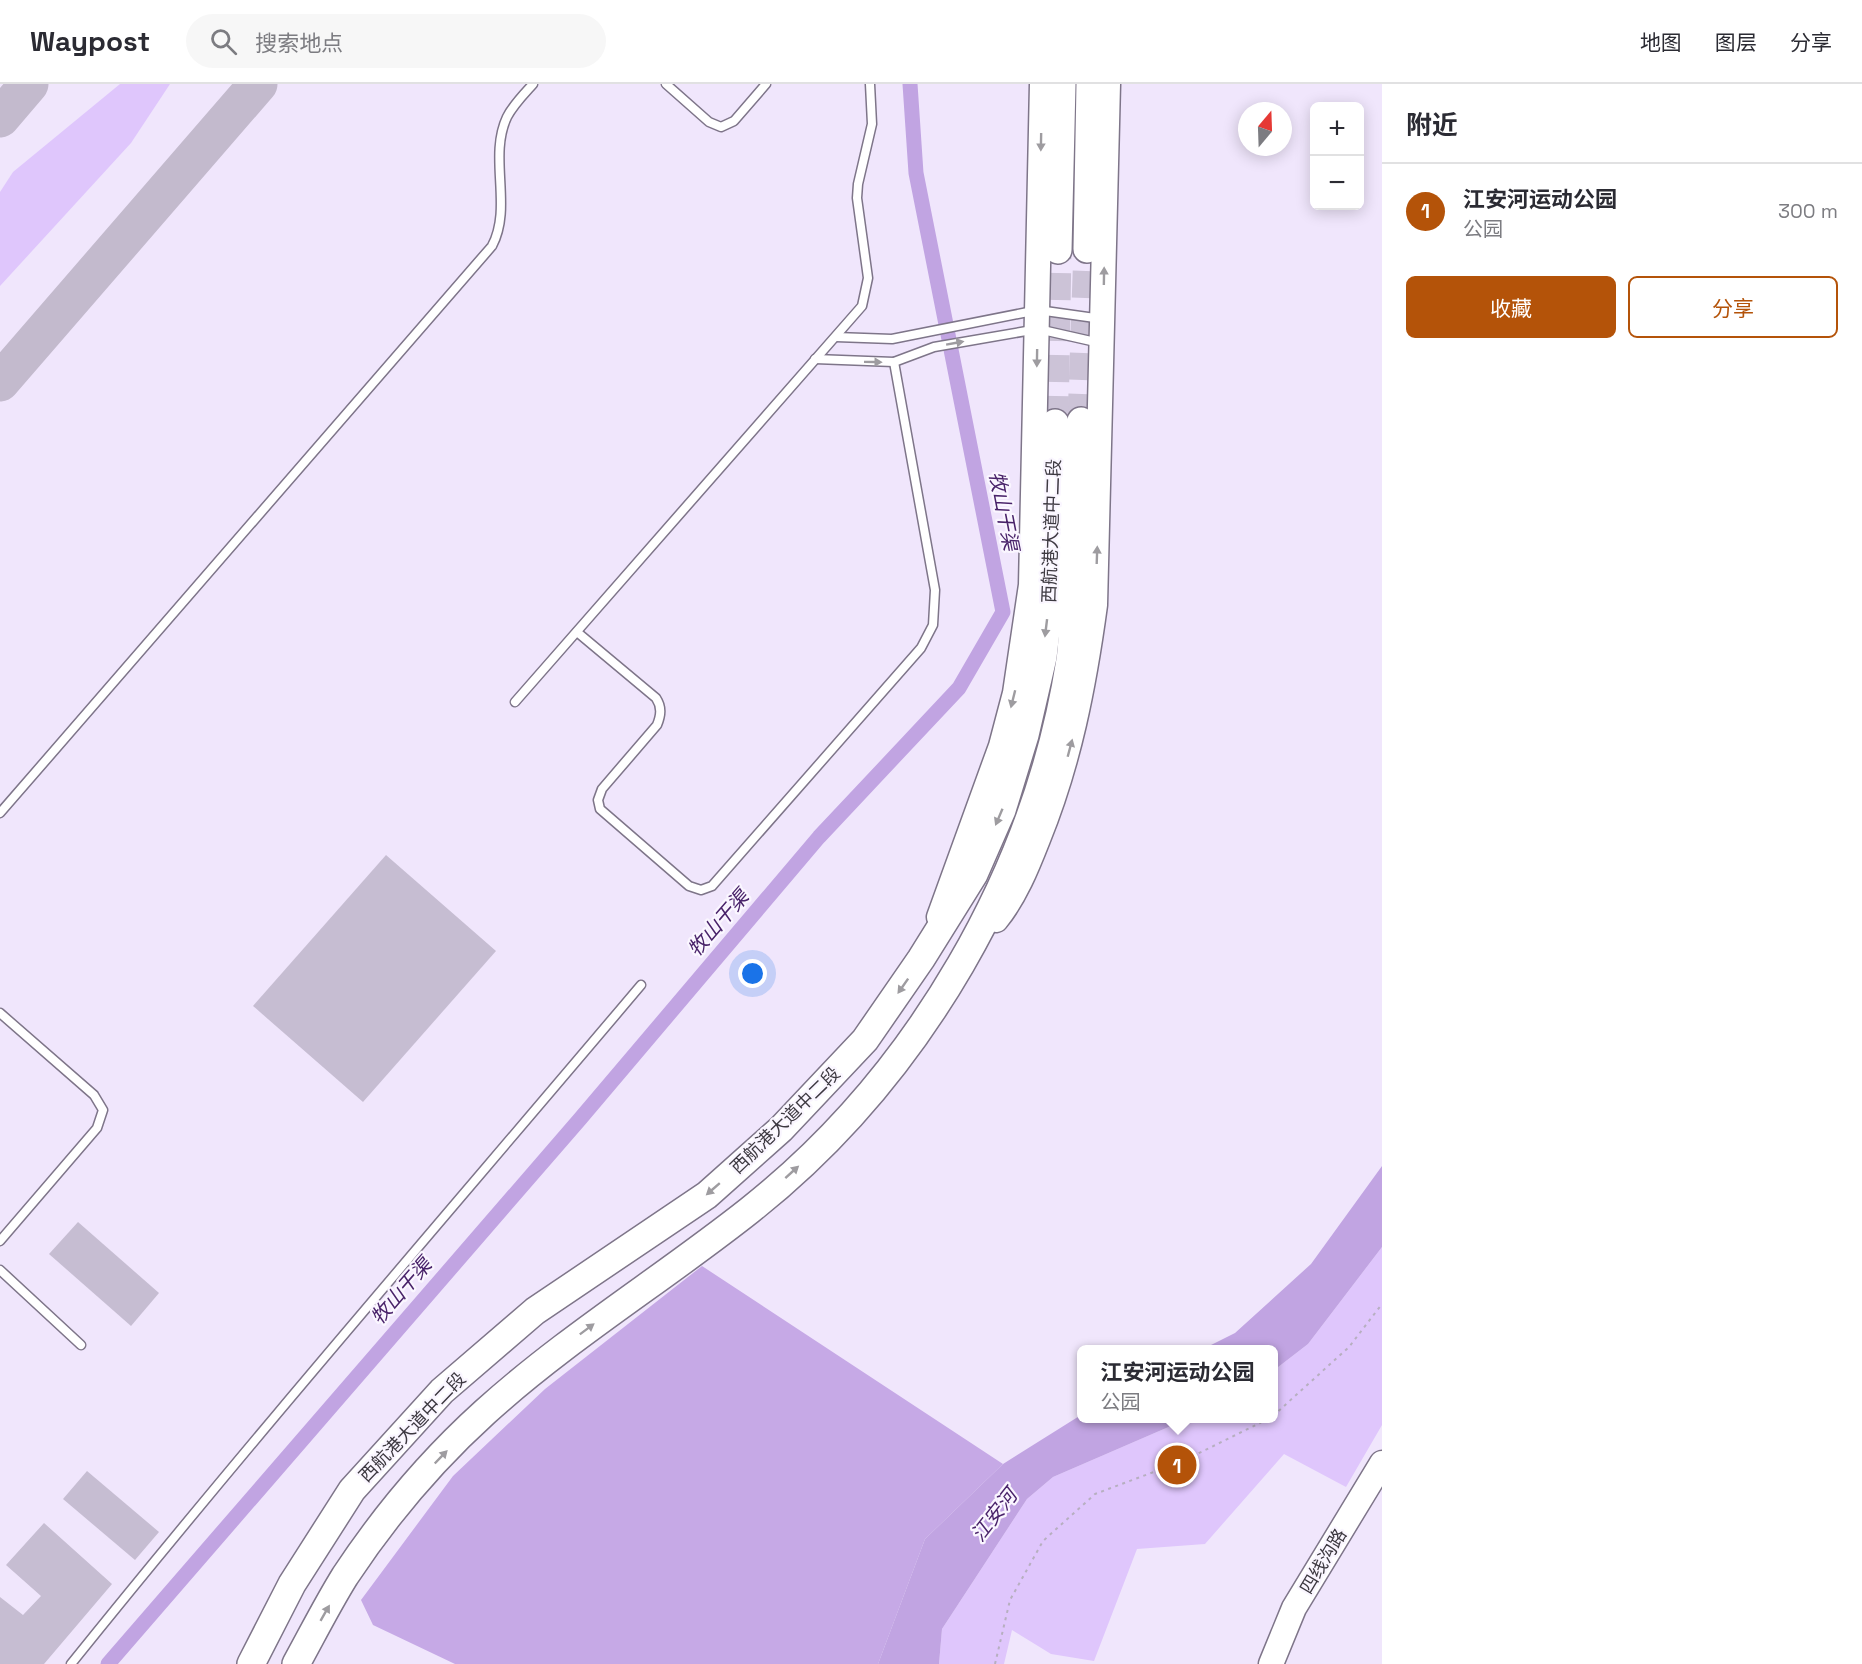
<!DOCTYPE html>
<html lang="zh">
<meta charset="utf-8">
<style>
:root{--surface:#fff;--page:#f7f7f7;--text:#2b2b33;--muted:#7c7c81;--line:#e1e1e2;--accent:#b45309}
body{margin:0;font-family:"Space Grotesk","Noto Sans SC",sans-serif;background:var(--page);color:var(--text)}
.controls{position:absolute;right:18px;top:18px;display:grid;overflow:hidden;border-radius:9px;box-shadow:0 3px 15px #0003}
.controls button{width:54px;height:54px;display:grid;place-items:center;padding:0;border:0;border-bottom:2px solid var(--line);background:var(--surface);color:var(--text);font:30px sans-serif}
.compass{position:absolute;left:1238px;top:18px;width:54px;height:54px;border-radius:50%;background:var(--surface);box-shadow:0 3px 15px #0003;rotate:19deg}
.you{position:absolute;left:753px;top:890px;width:21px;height:21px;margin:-15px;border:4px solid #fff;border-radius:50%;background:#1a73e8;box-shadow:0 0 0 9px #1a73e833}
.badge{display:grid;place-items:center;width:39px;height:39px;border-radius:50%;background:var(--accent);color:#fff;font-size:20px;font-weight:700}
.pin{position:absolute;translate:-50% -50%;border:3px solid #fff;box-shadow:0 2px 6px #0006}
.popup{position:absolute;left:1077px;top:1261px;width:201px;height:78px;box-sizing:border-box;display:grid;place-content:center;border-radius:9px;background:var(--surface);filter:drop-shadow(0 2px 4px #0005);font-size:20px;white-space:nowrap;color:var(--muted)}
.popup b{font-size:22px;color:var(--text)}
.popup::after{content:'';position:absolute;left:50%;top:100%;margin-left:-12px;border:12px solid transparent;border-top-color:var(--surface)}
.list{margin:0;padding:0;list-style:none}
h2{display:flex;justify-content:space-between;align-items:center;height:78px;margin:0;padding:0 24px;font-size:26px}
h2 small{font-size:20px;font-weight:400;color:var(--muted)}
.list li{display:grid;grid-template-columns:39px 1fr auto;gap:18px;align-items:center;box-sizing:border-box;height:96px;padding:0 24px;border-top:2px solid var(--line)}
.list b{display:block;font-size:22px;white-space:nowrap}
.list p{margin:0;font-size:20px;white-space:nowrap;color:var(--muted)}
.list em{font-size:20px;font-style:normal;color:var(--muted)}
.actions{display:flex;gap:12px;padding:18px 24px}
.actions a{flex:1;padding:14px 0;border:2px solid var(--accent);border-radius:9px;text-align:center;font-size:21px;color:var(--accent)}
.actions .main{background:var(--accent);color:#fff}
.icon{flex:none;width:33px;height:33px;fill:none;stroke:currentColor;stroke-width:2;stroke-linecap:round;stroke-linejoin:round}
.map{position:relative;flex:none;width:1382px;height:1580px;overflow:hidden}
header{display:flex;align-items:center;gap:36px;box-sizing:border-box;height:84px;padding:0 30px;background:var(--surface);border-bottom:2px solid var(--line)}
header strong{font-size:28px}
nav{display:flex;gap:33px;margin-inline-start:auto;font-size:21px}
.search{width:420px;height:54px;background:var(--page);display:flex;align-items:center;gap:15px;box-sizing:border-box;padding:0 21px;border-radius:33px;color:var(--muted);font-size:22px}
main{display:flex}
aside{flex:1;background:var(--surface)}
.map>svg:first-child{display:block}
.green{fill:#dfc6fc}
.forest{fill:#c6a9e6}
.water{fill:#c1a4e2}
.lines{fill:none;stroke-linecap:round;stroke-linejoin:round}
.canal{stroke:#c1a4e2;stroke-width:15}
.taxiway{stroke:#c3bacd;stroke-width:39}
.building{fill:#c6bdd2}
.primary-tunnel{stroke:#ccc3d7;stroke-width:27;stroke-dasharray:27 14;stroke-linecap:butt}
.lane-casing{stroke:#7e7589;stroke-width:11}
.secondary-casing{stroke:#7e7589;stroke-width:27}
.primary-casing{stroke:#7e7589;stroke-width:30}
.path{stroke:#b7afc0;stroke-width:2;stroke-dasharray:3 4.5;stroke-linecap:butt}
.lane{stroke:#fff;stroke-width:8}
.secondary{stroke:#fff;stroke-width:24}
.primary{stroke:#fff;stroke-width:27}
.oneway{fill:#9e9ca0}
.labels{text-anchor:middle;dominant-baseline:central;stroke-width:4.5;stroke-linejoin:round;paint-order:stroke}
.street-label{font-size:18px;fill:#3d3941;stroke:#faf6ff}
.water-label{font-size:20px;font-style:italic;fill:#49236a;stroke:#faf6ff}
</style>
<header>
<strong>Waypost</strong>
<div class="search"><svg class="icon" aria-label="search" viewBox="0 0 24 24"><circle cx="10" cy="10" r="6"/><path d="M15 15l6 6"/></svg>搜索地点</div>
<nav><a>地图</a><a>图层</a><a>分享</a></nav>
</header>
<main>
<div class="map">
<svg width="1382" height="1580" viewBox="0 0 1382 1580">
<rect width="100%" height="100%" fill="#f0e6fc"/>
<!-- green -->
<g class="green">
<polygon points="120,0 170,0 131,59 0,202 0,108 13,88"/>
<polygon points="1382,1163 1382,1341 1346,1403 1284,1370 1205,1460 1137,1465 1094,1577 1051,1570 1012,1546 1004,1580 939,1580 942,1545 1027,1415 1053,1393 1187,1335 1273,1334 1273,1287 1308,1260"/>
</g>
<!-- forest -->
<polygon class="forest" points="702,1182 1003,1380 925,1455 878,1580 455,1580 373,1541 361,1516 453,1392 545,1305"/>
<!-- water -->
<g class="water">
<polygon points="1382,1082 1382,1163 1308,1260 1273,1287 1273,1266 1203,1265 1235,1249 1311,1180"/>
<polygon points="1081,1331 1081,1334 1187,1335 1053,1393 1027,1415 942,1545 939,1580 878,1580 925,1455 1003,1380"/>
</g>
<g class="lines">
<!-- canal -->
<polyline class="canal" points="108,1580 580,1035 819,753 959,604 1003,528 916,89 910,0"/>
<!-- taxiway -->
<g class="taxiway">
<polyline points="0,34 29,0"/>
<polyline points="0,298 258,0"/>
</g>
</g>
<!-- building -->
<g class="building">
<polygon points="386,771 496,867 363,1018 253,922"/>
<polygon points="78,1138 159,1209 131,1242 49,1170"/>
<polygon points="87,1387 159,1448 135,1476 63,1415"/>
<polygon points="44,1439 112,1500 44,1580 0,1580 0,1513 23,1531 41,1512 6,1481"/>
</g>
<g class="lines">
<!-- primary-tunnel -->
<g class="primary-tunnel">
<polyline points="1081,337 1087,165"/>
<polyline points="1055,339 1058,166"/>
</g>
<!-- lane casing -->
<g class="lane-casing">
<g id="lane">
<polyline points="666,0 709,38 721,43 734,37 766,0"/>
<polyline points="836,253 892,255 1038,226 1102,235"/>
<polyline points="815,275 894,278 934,263 1038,245 1100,259"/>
<path d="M577 548 656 614C662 623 661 631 657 641L602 705 598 716 600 725 689 802 701 806 712 802 921 564 933 541 935 506 894 278"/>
<polyline points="515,618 862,222 868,194 857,114 858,100 872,40 870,0"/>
<path d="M0 729 492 162C513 123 488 73 507 33 513 21 524 10 533 0"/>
<polyline points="0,929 94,1011 103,1026 97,1044 0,1157"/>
<polyline points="0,1186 81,1261"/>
<path d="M71 1580C256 1350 450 1127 641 901"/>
</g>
</g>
<!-- secondary casing -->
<g class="secondary-casing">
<g id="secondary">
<polyline points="939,833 1001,662 1015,609 1031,501 1042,0"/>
<path d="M996 836C1015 813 1027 783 1038 755 1069 679 1084 602 1095 521L1108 0"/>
<polyline points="1271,1580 1294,1524 1382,1379"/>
</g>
</g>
<!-- primary casing -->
<g class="primary-casing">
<g id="primary">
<polyline points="1087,165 1090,0"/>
<polyline points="1058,166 1062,0"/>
<polyline points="251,1580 292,1500 352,1406 442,1307 535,1227 707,1111 781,1045 865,956 921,875 974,790 1002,726 1025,651 1043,573 1053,487 1055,339"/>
<path d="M296 1580C312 1551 327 1521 345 1492 384 1433 433 1375 485 1328 568 1253 663 1195 750 1126 918 993 1037 788 1070 576 1073 554 1073 530 1074 507 1077 450 1079 394 1081 337"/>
</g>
</g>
<!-- path -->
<g class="path">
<polyline points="1273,1332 1349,1263 1382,1220"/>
<polyline points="995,1580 1010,1516 1043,1457 1095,1410 1183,1377 1270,1334"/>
</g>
<!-- lane -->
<use href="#lane" class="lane"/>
<!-- secondary -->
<use href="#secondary" class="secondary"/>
<!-- primary -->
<use href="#primary" class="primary"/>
</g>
<!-- one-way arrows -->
<defs><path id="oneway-solid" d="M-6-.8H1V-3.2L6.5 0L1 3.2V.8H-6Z" transform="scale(1.5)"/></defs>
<g class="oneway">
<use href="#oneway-solid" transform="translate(1041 58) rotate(91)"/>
<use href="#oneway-solid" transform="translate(1104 192) rotate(-89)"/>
<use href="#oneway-solid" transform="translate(955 259) rotate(-10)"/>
<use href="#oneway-solid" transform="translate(1037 274) rotate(91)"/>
<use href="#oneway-solid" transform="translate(873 278) rotate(1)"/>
<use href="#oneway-solid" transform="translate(1097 471) rotate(-88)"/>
<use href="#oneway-solid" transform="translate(1046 544) rotate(97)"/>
<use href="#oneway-solid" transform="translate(1013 615) rotate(104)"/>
<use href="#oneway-solid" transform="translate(1070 664) rotate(-75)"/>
<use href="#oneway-solid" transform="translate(999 733) rotate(113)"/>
<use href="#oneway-solid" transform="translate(903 902) rotate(125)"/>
<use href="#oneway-solid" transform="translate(792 1088) rotate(-42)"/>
<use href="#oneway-solid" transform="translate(713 1105) rotate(139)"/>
<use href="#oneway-solid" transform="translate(587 1245) rotate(-37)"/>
<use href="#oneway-solid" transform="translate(441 1373) rotate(-46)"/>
<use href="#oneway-solid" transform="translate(325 1529) rotate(-60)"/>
</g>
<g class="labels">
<!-- street labels -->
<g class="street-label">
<text transform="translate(1051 447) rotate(-88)">西航港大道中二段</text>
<text transform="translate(785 1036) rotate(-44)">西航港大道中二段</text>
<text transform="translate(412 1343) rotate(-46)">西航港大道中二段</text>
<text transform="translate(1323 1477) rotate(-59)">四线沟路</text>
</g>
<!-- water labels -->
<g class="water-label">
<text transform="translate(1004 427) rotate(79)">牧山干渠</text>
<text transform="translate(718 839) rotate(-49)">牧山干渠</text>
<text transform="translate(401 1207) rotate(-49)">牧山干渠</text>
<text transform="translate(994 1431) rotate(-52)">江安河</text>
</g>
</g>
</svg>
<div class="controls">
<button>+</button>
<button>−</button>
</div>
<svg class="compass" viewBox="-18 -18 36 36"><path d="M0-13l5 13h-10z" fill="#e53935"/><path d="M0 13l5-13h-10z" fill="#7c7c81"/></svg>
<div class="you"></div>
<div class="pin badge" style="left:1177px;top:1381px">1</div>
<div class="popup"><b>江安河运动公园</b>公园</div>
</div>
<aside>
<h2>附近<small></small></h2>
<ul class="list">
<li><span class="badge">1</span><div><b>江安河运动公园</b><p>公园</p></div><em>300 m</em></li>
</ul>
<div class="actions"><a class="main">收藏</a><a>分享</a></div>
</aside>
</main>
